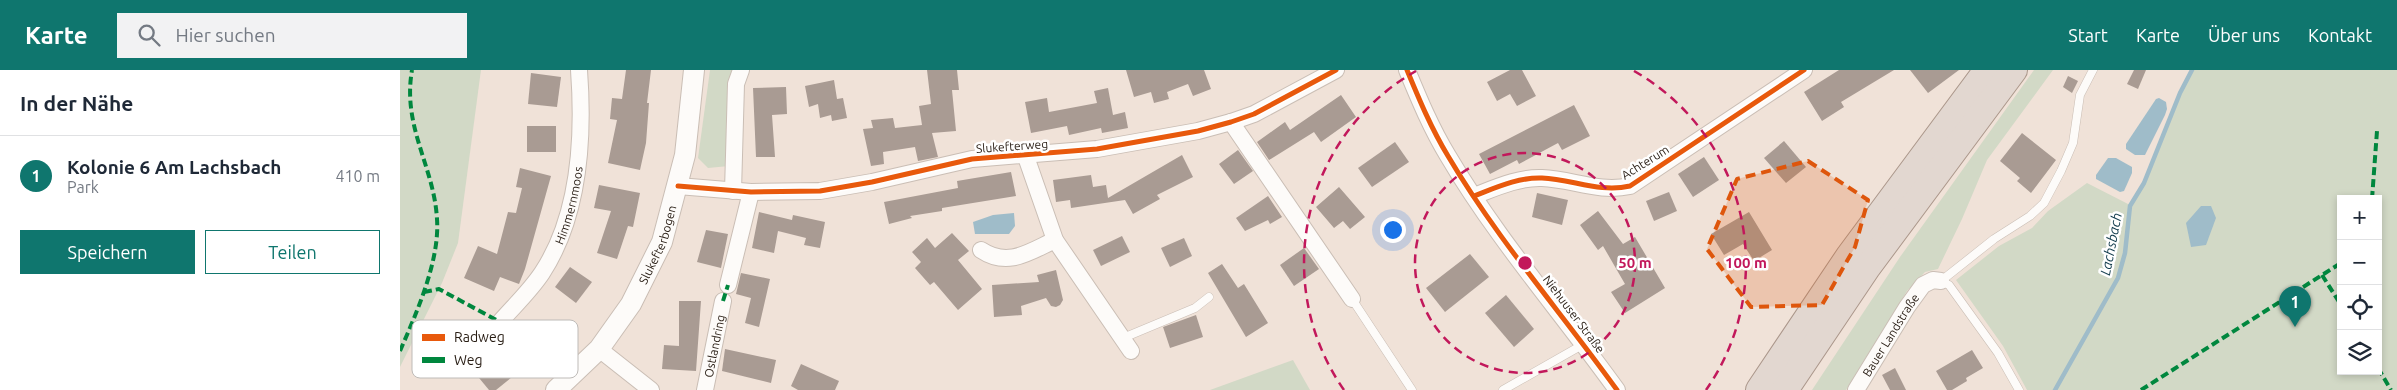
<!DOCTYPE html>
<html lang="de">
<meta charset="utf-8">
<style>
:root{--surface:#fff;--page:#f2f2f3;--text:#1f2937;--muted:#747a83;--line:#e0e1e3;--accent:#0f766e}
body{margin:0;font-family:Ubuntu,sans-serif;background:var(--page);color:var(--text)}
.controls{position:absolute;right:15px;bottom:15px;display:grid;overflow:hidden;border-radius:0px;box-shadow:0 2px 8px #0003}
.controls button{width:45px;height:45px;display:grid;place-items:center;padding:0;border:0;border-bottom:1px solid var(--line);background:var(--surface);color:var(--text);font:25px sans-serif}
.you{position:absolute;left:992px;top:159px;width:18px;height:18px;margin:-12px;border:4px solid #fff;border-radius:50%;background:#1a73e8;box-shadow:0 0 0 8px #1a73e833}
.badge{display:grid;place-items:center;width:32px;height:32px;border-radius:50%;background:var(--accent);color:#fff;font-size:16px;font-weight:700}
.pin{position:absolute;translate:-50% -41px;filter:drop-shadow(0 1px 2px #0008)}
.pin::after{content:'';position:absolute;top:26px;width:18px;height:15px;background:inherit;clip-path:polygon(0 0,100% 0,50% 100%)}
.list{margin:0;padding:0;list-style:none}
h2{display:flex;justify-content:space-between;align-items:center;height:65px;margin:0;padding:0 20px;font-size:21px}
h2 small{font-size:16px;font-weight:400;color:var(--muted)}
.list li{display:grid;grid-template-columns:32px 1fr auto;gap:15px;align-items:center;box-sizing:border-box;height:80px;padding:0 20px;border-top:1px solid var(--line)}
.list b{display:block;font-size:19px;white-space:nowrap}
.list p{margin:0;font-size:16px;white-space:nowrap;color:var(--muted)}
.list em{font-size:16px;font-style:normal;color:var(--muted)}
.actions{display:flex;gap:10px;padding:15px 20px}
.actions a{flex:1;padding:11px 0;border:1px solid var(--accent);border-radius:0px;text-align:center;font-size:18px;color:var(--accent)}
.actions .main{background:var(--accent);color:#fff}
.icon{flex:none;width:28px;height:28px;fill:none;stroke:currentColor;stroke-width:2;stroke-linecap:round;stroke-linejoin:round}
.map{position:relative;flex:none;width:1997px;height:320px;overflow:hidden}
header{display:flex;align-items:center;gap:30px;box-sizing:border-box;height:70px;padding:0 25px;background:var(--accent);color:#fff}
header strong{font-size:24px}
nav{display:flex;gap:28px;margin-inline-start:auto;font-size:18px}
.search{width:350px;height:45px;background:var(--page);display:flex;align-items:center;gap:12px;box-sizing:border-box;padding:0 18px;border-radius:0px;color:var(--muted);font-size:19px}
main{display:flex}
aside{flex:1;background:var(--surface)}
.map>svg:first-child{display:block}
.green{fill:#d2d9c6;fill-rule:evenodd}
.water{fill:#9fbcc9}
.lines{fill:none;stroke-linecap:round;stroke-linejoin:round}
.stream{stroke:#9fbcc9;stroke-width:4.5}
.building{fill:#a99b93}
.service-casing{stroke:#cabeb5;stroke-width:9}
.minor-casing{stroke:#cabeb5;stroke-width:18}
.tertiary-casing{stroke:#cabeb5;stroke-width:22}
.trunk-casing{stroke:#ab978b;stroke-width:28}
.service{stroke:#fdfbf9;stroke-width:8}
.minor{stroke:#fdfbf9;stroke-width:16}
.tertiary{stroke:#fdfbf9;stroke-width:20}
.trunk{stroke:#e2d7d0;stroke-width:26}
.quiet{stroke:#00873e;stroke-width:4;stroke-dasharray:8 4;stroke-linecap:butt}
.cycleway-casing{stroke:#fff;stroke-width:8}
.cycleway{stroke:#e8590c;stroke-width:5}
.marked{fill:#de560c;fill-opacity:0.2;stroke:#de560c;stroke-width:4;stroke-dasharray:10 6;stroke-linejoin:round}
.ring{fill:none;stroke:#c2185b;stroke-width:2.5;stroke-dasharray:9 6}
.labels{text-anchor:middle;dominant-baseline:central;stroke-width:5;stroke-linejoin:round;paint-order:stroke}
.street-label{font-size:12px;fill:#271c13;stroke:#fff}
.water-label{font-size:14px;font-style:italic;fill:#113b4c;stroke:#fff}
.key{fill:#fff;stroke:#bebbb8;stroke-width:1}
.key-label{font-size:14px;fill:#271c13}
.centre{fill:#c2185b;stroke:#fff;stroke-width:2.5}
.ring-label{font-size:15px;text-anchor:middle;font-weight:bold;fill:#c2185b;stroke:#fff;stroke-width:5;stroke-linejoin:round;paint-order:stroke}
</style>
<header>
<strong>Karte</strong>
<div class="search"><svg class="icon" aria-label="search" viewBox="0 0 24 24"><circle cx="10" cy="10" r="6"/><path d="M15 15l6 6"/></svg>Hier suchen</div>
<nav><a>Start</a><a>Karte</a><a>Über uns</a><a>Kontakt</a></nav>
</header>
<main>
<aside>
<h2>In der Nähe<small></small></h2>
<ul class="list">
<li><span class="badge">1</span><div><b>Kolonie 6 Am Lachsbach</b><p>Park</p></div><em>410 m</em></li>
</ul>
<div class="actions"><a class="main">Speichern</a><a>Teilen</a></div>
</aside>
<div class="map">
<svg width="1997" height="320" viewBox="0 0 1997 320">
<rect width="100%" height="100%" fill="#f0e2d8"/>
<!-- green -->
<g class="green">
<polygon points="0,0 81,0 58,173 42,213 0,297"/>
<polygon points="310,0 335,0 329,96 308,98 298,88"/>
<polygon points="1634,0 1653,0 1587,90 1562,149 1538,199 1525,202 1507,221 1446,320 1412,320 1500,187"/>
<path d="M1792 0H1997V320H1627L1603 276 1556 210 1599 176 1632 158 1648 141 1687 113 1730 135C1757 93 1768 44 1792 0ZM1941 129H1978V301H1941Z"/>
<polygon points="893,290 910,320 810,320"/>
</g>
<!-- water -->
<g class="water">
<polygon points="1759,28 1766,32 1767,39 1765,45 1745,85 1735,85 1726,79 1726,74 1756,29"/>
<polygon points="1708,88 1716,88 1732,97 1732,103 1724,121 1720,122 1696,109 1696,105"/>
<polygon points="1801,136 1811,136 1816,148 1806,175 1791,177 1786,153"/>
<polygon points="614,143 615,156 609,164 575,164 573,152 593,145"/>
</g>
<g class="lines">
<!-- stream -->
<polyline class="stream" points="1655,320 1718,208 1725,183 1730,136 1744,113 1780,23 1792,0"/>
</g>
<!-- building -->
<g class="building">
<polygon points="226,0 251,0 247,33 249,33 246,73 240,100 208,93 217,50 210,49 212,28 222,29"/>
<polygon points="527,0 557,0 559,20 552,20 556,61 532,63 538,87 518,91 515,77 483,82 484,94 471,96 463,59 473,58 471,50 493,48 495,58 522,55 519,36 531,34"/>
<polygon points="726,0 804,0 811,19 793,26 788,14 767,22 769,29 754,33 751,22 734,27"/>
<polygon points="1110,0 1122,0 1136,26 1117,36 1110,24 1097,31 1087,12"/>
<polygon points="1439,0 1494,0 1441,32 1444,37 1422,51 1404,22"/>
<polygon points="1510,0 1559,0 1528,23"/>
<polygon points="1734,0 1746,0 1738,19 1727,14"/>
<polygon points="131,3 161,7 157,37 128,34"/>
<polygon points="1668,6 1678,11 1672,23 1663,17"/>
<polygon points="434,10 437,29 443,28 447,48 432,51 431,45 420,48 418,34 409,37 405,16"/>
<polygon points="386,17 387,44 372,45 375,87 356,87 353,18"/>
<polygon points="708,18 713,45 725,42 728,58 702,63 701,58 669,65 667,56 631,63 625,32 647,28 649,42 697,33 694,21"/>
<polygon points="941,25 956,47 921,72 914,62 869,90 857,72 885,52 890,60"/>
<polygon points="1174,35 1190,66 1162,80 1158,73 1119,94 1117,90 1090,104 1079,84"/>
<rect x="127" y="56" width="29" height="26"/>
<polygon points="1622,63 1656,90 1631,123 1617,111 1620,108 1600,91"/>
<polygon points="1384,71 1406,97 1386,113 1364,88"/>
<polygon points="995,72 1009,92 972,117 958,98"/>
<polygon points="838,80 853,101 834,114 819,94"/>
<polygon points="782,85 793,107 757,125 760,129 733,144 725,130 671,138 670,130 656,132 653,110 691,105 693,117 706,115 708,128"/>
<polygon points="1304,87 1319,110 1293,127 1278,104"/>
<polygon points="120,98 151,106 125,199 119,214 100,207 94,221 64,208 78,176 97,184 108,142 116,143 122,118 116,117"/>
<polygon points="611,102 616,126 542,138 542,141 510,146 512,148 489,154 484,132 558,118 557,111"/>
<polygon points="199,115 240,123 233,157 228,156 217,189 197,183 211,141 194,138"/>
<polygon points="939,117 965,147 950,159 943,151 934,158 916,137"/>
<polygon points="1269,122 1277,141 1254,151 1246,131"/>
<polygon points="1137,123 1168,130 1162,155 1132,147"/>
<polygon points="868,126 882,147 870,154 868,150 845,161 836,148"/>
<polygon points="1198,141 1223,174 1235,167 1265,218 1225,243 1211,222 1225,214 1203,176 1198,180 1180,155"/>
<polygon points="359,142 392,150 393,145 425,152 420,178 404,175 406,168 378,161 374,183 352,178"/>
<polygon points="1349,142 1372,180 1354,191 1343,174 1324,185 1311,164"/>
<polygon points="306,160 328,164 321,198 297,192"/>
<polygon points="552,163 569,181 558,190 582,219 558,240 534,212 530,215 515,198 521,192 512,182 527,168 535,178"/>
<polygon points="722,166 730,182 701,196 693,180"/>
<polygon points="784,168 792,186 770,197 761,178"/>
<polygon points="904,178 919,199 894,216 880,195"/>
<polygon points="1070,184 1089,207 1045,242 1026,218"/>
<polygon points="822,194 838,218 844,214 868,253 846,267 808,203"/>
<polygon points="170,197 192,212 176,233 155,217"/>
<polygon points="656,200 663,230 660,235 656,237 651,236 646,228 621,236 622,245 594,247 592,215 639,212 637,205"/>
<polygon points="341,203 370,209 359,257 345,253 351,228 336,224"/>
<polygon points="1106,225 1134,259 1114,277 1085,243"/>
<polygon points="279,231 301,231 296,301 262,299 264,275 279,276"/>
<polygon points="796,245 803,267 770,278 763,257"/>
<polygon points="325,279 376,290 371,313 322,301"/>
<polygon points="90,280 112,307 96,320 89,320 70,297"/>
<polygon points="1572,280 1583,298 1566,308 1567,311 1552,320 1547,320 1536,301"/>
<polygon points="401,294 439,311 435,320 398,320 391,316"/>
<polygon points="1495,298 1506,320 1490,320 1482,305"/>
</g>
<g class="lines">
<!-- service casing -->
<g class="service-casing">
<g id="service">
<polyline points="952,229 1012,320"/>
<polyline points="723,268 795,238 809,227"/>
<polyline points="1103,320 1184,274"/>
<polyline points="1619,320 1598,283 1549,215 1541,211 1594,169 1630,146 1644,133 1661,101 1673,73 1680,25 1693,0"/>
</g>
</g>
<!-- minor casing -->
<g class="minor-casing">
<g id="minor">
<path d="M1007 0C1019 29 1031 58 1048 86 1097 169 1161 242 1217 320"/>
<polyline points="831,52 952,229"/>
<polyline points="625,84 655,170 731,281"/>
<polyline points="278,116 351,122 420,121 472,112 572,89 697,79 798,61 831,52 854,44 936,0"/>
<polyline points="333,121 336,14 341,0"/>
<path d="M1074 126C1095 118 1119 107 1142 108 1172 109 1199 123 1230 116L1404 0"/>
<path d="M581 180C608 198 629 182 655 170"/>
<polyline points="328,215 351,122"/>
<path id="s1" d="M100 252C114 236 130 221 142 203 180 145 184 67 179 0"/>
<polyline points="199,279 251,320"/>
<path id="s2" d="M305 320 323 231"/>
<path id="s3" d="M1456 320 1507 237 1523 215 1533 210 1541 211"/>
</g>
</g>
<!-- tertiary casing -->
<g class="tertiary-casing">
<g id="tertiary">
<path id="s4" d="M156 320 199 279 231 234 262 172 285 85 294 0"/>
</g>
</g>
<!-- trunk casing -->
<g class="trunk-casing">
<g id="trunk">
<polyline points="1359,320 1449,186 1587,0"/>
<polyline points="1385,320 1467,198 1614,0"/>
</g>
</g>
<!-- service -->
<use href="#service" class="service"/>
<!-- minor -->
<use href="#minor" class="minor"/>
<!-- tertiary -->
<use href="#tertiary" class="tertiary"/>
<!-- trunk -->
<use href="#trunk" class="trunk"/>
<!-- quiet -->
<g class="quiet">
<polyline points="1972,129 1977,61"/>
<polyline points="1922,205 1941,235"/>
<polyline points="24,222 39,219 100,252"/>
<polyline points="323,231 328,215"/>
<path d="M0 281C16 244 40 191 37 149 34 96 2 57 12 0"/>
<polyline points="1978,298 1991,320"/>
<polyline points="1741,320 1941,193"/>
</g>
<!-- cycleway casing -->
<g class="cycleway-casing">
<g id="cycleway">
<path d="M1007 0C1019 29 1031 58 1048 86 1097 169 1161 242 1217 320"/>
<polyline points="278,116 351,122 420,121 472,112 572,89 697,79 798,61 831,52 854,44 936,0"/>
<path d="M1074 126C1095 118 1119 107 1142 108 1172 109 1199 123 1230 116L1404 0"/>
</g>
</g>
<!-- cycleway -->
<use href="#cycleway" class="cycleway"/>
</g>
<!-- marked area -->
<path class="marked" d="M1408 91 1468 130 1455 177 1422 235 1351 237 1307 179 1337 109Z"/>
<!-- distance rings -->
<g class="ring">
<circle cx="1125" cy="193" r="110"/>
<path d="M944 320A221 221 0 0 1 1016 1M1234 1A221 221 0 0 1 1306 320"/>
</g>
<g class="labels">
<!-- street labels -->
<g class="street-label">
<text transform="translate(612 76) rotate(-4)">Slukefterweg</text>
<text transform="translate(1245 92) rotate(-32)">Achterum</text>
<text stroke="none"><textPath href="#s1" startOffset="138">Himmernmoos</textPath></text>
<text stroke="none"><textPath href="#s4" startOffset="180">Slukefterbogen</textPath></text>
<text transform="translate(1174 244) rotate(53)">Niehuuser Straße</text>
<text stroke="none"><textPath href="#s3" startOffset="65">Bauer Landstraße</textPath></text>
<text stroke="none"><textPath href="#s2" startOffset="45">Ostlandring</textPath></text>
</g>
<!-- water labels -->
<g class="water-label">
<text transform="translate(1711 174) rotate(-79)">Lachsbach</text>
</g>
</g>
<!-- legend -->
<rect x="12" y="250" width="166" height="58" rx="8" class="key"/>
<rect x="22" y="264" width="23" height="7" fill="#e8590c"/>
<rect x="22" y="287" width="23" height="6" fill="#00873e"/>
<g class="key-label">
<text x="54" y="272">Radweg</text>
<text x="54" y="295">Weg</text>
</g>
<circle cx="1125" cy="193" r="8" class="centre"/>
<g class="ring-label">
<text x="1235" y="198">50 m</text>
<text x="1346" y="198">100 m</text>
</g>
</svg>
<div class="controls">
<button>+</button>
<button>−</button>
<button><svg class="icon" aria-label="locate" viewBox="0 0 24 24"><circle cx="12" cy="12" r="6"/><path d="M12 2v4M12 18v4M2 12h4M18 12h4"/></svg></button>
<button><svg class="icon" aria-label="layers" viewBox="0 0 24 24"><path d="M12 4l9 5-9 5-9-5zM3 14l9 5 9-5"/></svg></button>
</div>
<div class="you"></div>
<div class="pin badge" style="left:1895px;top:257px">1</div>
</div>
</main>
